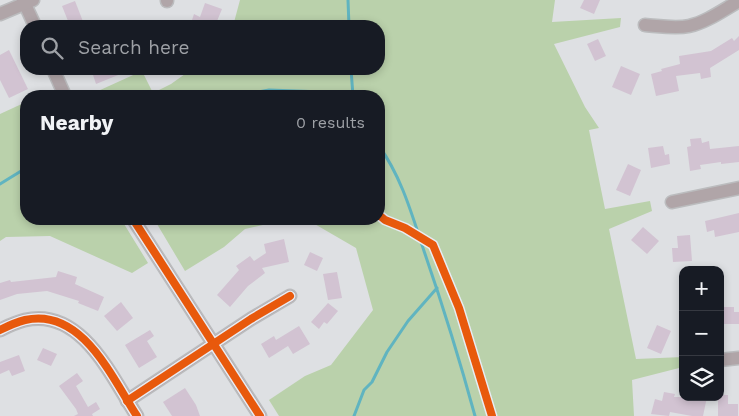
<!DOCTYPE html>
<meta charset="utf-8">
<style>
:root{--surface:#171b24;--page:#242831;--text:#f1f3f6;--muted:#9ea1a6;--line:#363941}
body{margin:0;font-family:"Work Sans",sans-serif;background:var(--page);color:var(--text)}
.controls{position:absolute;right:15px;bottom:15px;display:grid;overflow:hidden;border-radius:10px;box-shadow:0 2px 8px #0003}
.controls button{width:45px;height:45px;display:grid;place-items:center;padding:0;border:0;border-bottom:1px solid var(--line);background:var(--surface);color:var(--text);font:25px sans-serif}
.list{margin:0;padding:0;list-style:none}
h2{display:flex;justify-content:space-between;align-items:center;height:65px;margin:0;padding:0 20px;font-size:21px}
h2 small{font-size:16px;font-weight:400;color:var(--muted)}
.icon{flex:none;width:28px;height:28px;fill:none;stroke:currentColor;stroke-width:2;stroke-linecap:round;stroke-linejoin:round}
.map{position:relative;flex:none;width:739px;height:416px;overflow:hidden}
.search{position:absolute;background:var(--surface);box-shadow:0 2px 8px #0003;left:20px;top:20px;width:365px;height:55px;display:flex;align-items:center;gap:12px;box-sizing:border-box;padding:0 18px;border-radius:20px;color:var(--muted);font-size:19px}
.panel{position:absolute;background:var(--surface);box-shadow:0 2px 8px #0003;left:20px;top:90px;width:365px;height:135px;border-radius:20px}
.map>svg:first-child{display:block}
.green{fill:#bad1ab}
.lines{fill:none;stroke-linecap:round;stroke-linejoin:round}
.stream{stroke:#60b4c0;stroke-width:3}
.building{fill:#d2c3d2}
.minor-casing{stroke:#bbbcbe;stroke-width:15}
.minor{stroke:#b0a5a8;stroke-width:12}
.cycleway-casing{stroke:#e8ecf3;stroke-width:11}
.cycleway{stroke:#e8590c;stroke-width:8}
</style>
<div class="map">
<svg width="739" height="416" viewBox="0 0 739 416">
<rect width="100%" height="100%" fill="#dee0e3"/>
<!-- green -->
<g class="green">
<polygon points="240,0 555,0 552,22 621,18 620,27 554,44 585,107 599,128 589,130 605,209 650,201 652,211 609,229 636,359 683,357 683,367 632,380 634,416 279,416 269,400 305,376 331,365 373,310 356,248 306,219 379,219 379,96 87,96 142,71 153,93 171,84 192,69 379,69 379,26 233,26"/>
<polygon points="26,102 26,219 121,219 148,263 132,273 50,236 6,237 0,241 0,114"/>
<polygon points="154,219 289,219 245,229 224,247 185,271"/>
</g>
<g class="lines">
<!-- stream -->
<g class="stream">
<polyline points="348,0 349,26"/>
<polyline points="351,69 353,96"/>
<polyline points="237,96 269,90 351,93"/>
<path d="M379 146C402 178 412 215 424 251 443 306 460 361 475 416"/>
<polyline points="0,184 26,168"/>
<polyline points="354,416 364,390 372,382 387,352 408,321 437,288"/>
</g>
</g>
<!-- building -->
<g class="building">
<polygon points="584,0 600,0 594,14 580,8"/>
<polygon points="75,1 84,24 78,26 70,26 62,6"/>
<polygon points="205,3 222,9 215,26 190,26 194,14 200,17"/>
<polygon points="739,36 739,50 710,68 711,77 701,79 700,73 676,76 679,91 656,96 651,74 662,71 661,69 680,64 679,56 711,51 732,38 734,41"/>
<polygon points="598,39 606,56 595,61 587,44"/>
<polygon points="9,50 28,89 9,98 0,80 0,55"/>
<polygon points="621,66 640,74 631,95 612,87"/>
<polygon points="91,69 133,69 96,84"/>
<polygon points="701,138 702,143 709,141 710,149 739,146 739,162 721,164 721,162 700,165 701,169 690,171 687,147 691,146 690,139"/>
<polygon points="663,146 665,155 669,154 670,164 651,168 648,148"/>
<polygon points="628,164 641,170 630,196 616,190"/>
<polygon points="739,213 739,232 715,237 714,230 707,232 705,221"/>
<polygon points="643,227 659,241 647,254 631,240"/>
<polygon points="690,235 692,261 673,262 672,248 678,248 677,236"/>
<polygon points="284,239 289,262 262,268 265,273 248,286 230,307 217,295 239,270 236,266 250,256 254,261 266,253 264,244"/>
<polygon points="310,252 323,258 317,271 304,265"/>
<polygon points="58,271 77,277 75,284 104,297 98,311 78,303 79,301 47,291 17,294 0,300 0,283 10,280 11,282 56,277"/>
<polygon points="337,272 342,298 328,300 323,274"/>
<polygon points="121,302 133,318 117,331 104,316"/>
<polygon points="328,303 338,311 327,324 324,322 319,329 311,322"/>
<polygon points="720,307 734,307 734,312 739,312 739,324 720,324"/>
<polygon points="657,325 671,331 661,354 647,348"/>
<polygon points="299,326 310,344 293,354 288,346 269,358 261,344 274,336 276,340"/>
<polygon points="150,330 154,336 147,341 157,357 139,368 125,345"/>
<polygon points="43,348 57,354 51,366 37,360"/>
<polygon points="19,355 25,371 12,376 9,370 0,374 0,362"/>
<polygon points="77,373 83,381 76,386 88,407 96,402 100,409 92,414 93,416 74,416 78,414 76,409 59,386"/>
<polygon points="185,388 196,405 200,416 172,416 163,402"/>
<polygon points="664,392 675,394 674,397 707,397 703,416 692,416 670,412 669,416 651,414 655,399 662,401"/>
<polygon points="720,395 728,395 728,404 738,404 738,416 718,416 718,397 720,397"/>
</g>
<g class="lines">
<!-- minor casing -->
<g class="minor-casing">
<g id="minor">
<polyline points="23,0 35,26"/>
<polyline points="167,0 167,1"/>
<polyline points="0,14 33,0"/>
<path d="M645 25C660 26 675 29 689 26 707 22 723 10 739 1"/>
<polyline points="53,69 65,96"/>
<polyline points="672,202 739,188"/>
<polyline points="133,219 260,416"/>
<path d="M0 330C8 326 17 322 25 320 82 307 112 378 137 416"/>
<polyline points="720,360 739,358"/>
<polyline points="127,401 251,319 290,296"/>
</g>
</g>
<!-- minor -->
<use href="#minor" class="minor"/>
<!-- cycleway casing -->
<g class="cycleway-casing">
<g id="cycleway">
<polyline points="379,215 385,220 405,228 433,245 459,308 492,416"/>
<polyline points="133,219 260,416"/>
<path d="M0 330C8 326 17 322 25 320 82 307 112 378 137 416"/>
<polyline points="127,401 251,319 290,296"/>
</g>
</g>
<!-- cycleway -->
<use href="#cycleway" class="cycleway"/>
</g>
</svg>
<div class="controls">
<button>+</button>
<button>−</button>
<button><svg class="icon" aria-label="layers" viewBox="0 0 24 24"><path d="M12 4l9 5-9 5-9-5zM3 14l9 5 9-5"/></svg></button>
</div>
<div class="search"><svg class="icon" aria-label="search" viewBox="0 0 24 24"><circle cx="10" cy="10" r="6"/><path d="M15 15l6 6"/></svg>Search here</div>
<section class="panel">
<h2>Nearby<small>0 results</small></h2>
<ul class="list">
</ul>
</section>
</div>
